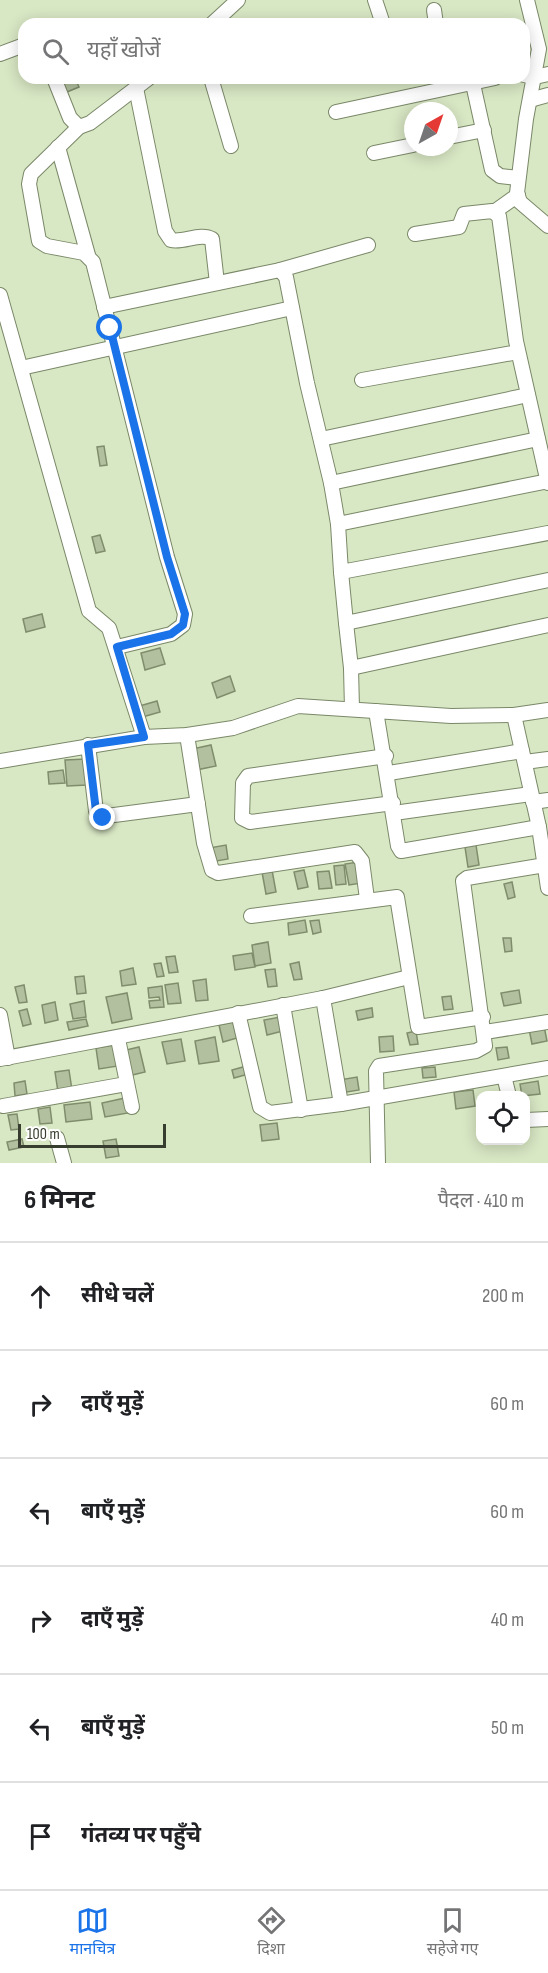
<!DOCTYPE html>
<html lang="hi">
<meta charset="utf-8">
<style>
:root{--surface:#fff;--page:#f2f2f2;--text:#202124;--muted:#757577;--line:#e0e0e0;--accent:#1a73e8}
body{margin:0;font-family:"Sofia Sans Condensed","Noto Sans Devanagari",sans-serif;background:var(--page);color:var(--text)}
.controls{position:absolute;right:18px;bottom:18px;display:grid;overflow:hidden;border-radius:12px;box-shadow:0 3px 15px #0003}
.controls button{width:54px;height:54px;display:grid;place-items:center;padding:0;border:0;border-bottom:2px solid var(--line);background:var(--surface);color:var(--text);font:30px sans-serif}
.compass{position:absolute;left:404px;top:102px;width:54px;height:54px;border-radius:50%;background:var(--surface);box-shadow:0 3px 15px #0003;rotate:40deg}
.scale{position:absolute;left:18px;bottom:15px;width:148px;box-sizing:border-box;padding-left:6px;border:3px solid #373d2f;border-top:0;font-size:16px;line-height:21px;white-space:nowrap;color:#373d2f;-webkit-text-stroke:4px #fff;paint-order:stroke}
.stop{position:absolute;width:18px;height:18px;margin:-14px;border:4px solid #1a73e8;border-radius:50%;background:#fff}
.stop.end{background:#1a73e8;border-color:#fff;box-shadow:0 2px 6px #0008}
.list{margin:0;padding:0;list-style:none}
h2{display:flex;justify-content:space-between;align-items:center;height:78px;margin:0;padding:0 24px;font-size:26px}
h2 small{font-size:20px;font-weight:400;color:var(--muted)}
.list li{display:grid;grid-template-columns:39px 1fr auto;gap:18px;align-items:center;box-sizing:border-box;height:108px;padding:0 24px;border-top:2px solid var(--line)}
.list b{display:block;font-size:22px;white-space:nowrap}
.list em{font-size:20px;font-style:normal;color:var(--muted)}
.icon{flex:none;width:33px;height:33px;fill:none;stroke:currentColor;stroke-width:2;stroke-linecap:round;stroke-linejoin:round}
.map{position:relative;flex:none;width:548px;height:1163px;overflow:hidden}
.search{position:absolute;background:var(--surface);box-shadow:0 3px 15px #0003;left:18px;right:18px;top:18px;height:66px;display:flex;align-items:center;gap:15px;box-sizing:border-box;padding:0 21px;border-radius:18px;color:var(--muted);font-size:22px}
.sheet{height:726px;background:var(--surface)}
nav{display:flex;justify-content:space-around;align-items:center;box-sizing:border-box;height:84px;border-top:2px solid var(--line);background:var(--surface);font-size:16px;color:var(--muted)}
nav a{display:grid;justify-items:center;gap:3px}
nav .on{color:var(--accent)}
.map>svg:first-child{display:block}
.building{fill:#b2c09f;stroke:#808d6d;stroke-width:1.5}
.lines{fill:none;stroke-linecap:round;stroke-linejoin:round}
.minor-casing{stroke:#7a8868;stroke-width:16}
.minor{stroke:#fff;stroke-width:14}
.route{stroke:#1a73e8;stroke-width:8}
</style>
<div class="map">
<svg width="548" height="1163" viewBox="0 0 548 1163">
<rect width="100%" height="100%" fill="#d8e7c4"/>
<!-- building -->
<g class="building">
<polygon points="55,78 75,78 79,87 62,94"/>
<polygon points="104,446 107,465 100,466 97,447"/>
<polygon points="100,535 105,551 96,553 92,537"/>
<polygon points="42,614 45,627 26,632 23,619"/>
<polygon points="160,648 165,664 145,670 141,653"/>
<polygon points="230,676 235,691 217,698 212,683"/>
<polygon points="157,701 160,712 139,718 136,707"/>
<polygon points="211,745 216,766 196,770 192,749"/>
<polygon points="86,759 87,785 67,786 65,760"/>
<polygon points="63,770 65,783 49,784 48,772"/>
<polygon points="226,845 228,859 211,862 209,848"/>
<polygon points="476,845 479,865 468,867 465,847"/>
<polygon points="358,862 362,883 349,885 345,864"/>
<polygon points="344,865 346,884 336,885 334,866"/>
<polygon points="272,870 276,892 266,894 262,872"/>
<polygon points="304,870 308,887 298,889 294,872"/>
<polygon points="329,871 332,888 319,889 317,872"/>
<polygon points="512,882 515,897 508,899 504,884"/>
<polygon points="305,920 307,932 289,935 288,923"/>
<polygon points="319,920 321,932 313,934 310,921"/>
<polygon points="503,938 511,938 512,951 505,952"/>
<polygon points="268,942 271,963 255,966 252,945"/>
<polygon points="252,953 255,967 235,970 233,956"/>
<polygon points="175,956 178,972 169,973 166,957"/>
<polygon points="299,962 302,979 294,980 290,964"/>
<polygon points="161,963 164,976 157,977 154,964"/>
<polygon points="133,968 136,984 122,986 120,971"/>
<polygon points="275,969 277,986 268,987 265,970"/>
<polygon points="84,976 86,993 77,994 75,977"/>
<polygon points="206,979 208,1000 196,1001 193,981"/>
<polygon points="178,983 181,1003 168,1004 165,985"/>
<polygon points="24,985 27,1002 19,1003 15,987"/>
<polygon points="162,986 164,1007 150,1008 149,1001 160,1000 159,997 149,998 148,988"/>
<polygon points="519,990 521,1003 504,1006 501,993"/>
<polygon points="127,993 132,1019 112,1023 106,997"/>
<polygon points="451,996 453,1009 444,1010 442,997"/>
<polygon points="84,1001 86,1017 73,1019 70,1004"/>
<polygon points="55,1002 58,1020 45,1023 42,1005"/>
<polygon points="372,1008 373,1017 358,1020 356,1011"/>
<polygon points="27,1009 31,1024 23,1026 19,1011"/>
<polygon points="280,1017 283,1031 267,1035 264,1020"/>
<polygon points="86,1019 88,1026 69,1030 67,1022"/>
<polygon points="233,1022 237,1038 223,1042 219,1025"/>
<polygon points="544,1026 547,1041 532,1044 529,1029"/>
<polygon points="416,1031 418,1044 410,1045 407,1033"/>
<polygon points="393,1036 394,1051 380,1052 379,1037"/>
<polygon points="215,1037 219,1061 199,1064 195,1041"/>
<polygon points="181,1039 185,1061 167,1064 162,1042"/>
<polygon points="114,1045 118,1066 99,1069 96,1048"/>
<polygon points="139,1047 145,1072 128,1076 122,1051"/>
<polygon points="507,1047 509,1058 498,1060 496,1048"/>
<polygon points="250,1065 252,1073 234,1078 232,1070"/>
<polygon points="435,1067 436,1077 423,1078 422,1068"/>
<polygon points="69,1070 72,1090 58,1092 55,1072"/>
<polygon points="357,1077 359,1090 341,1093 339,1080"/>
<polygon points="25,1081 27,1094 15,1096 14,1083"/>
<polygon points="538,1081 540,1094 522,1096 520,1084"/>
<polygon points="473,1090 475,1106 456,1109 454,1092"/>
<polygon points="125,1098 128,1113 105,1117 102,1103"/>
<polygon points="90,1102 92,1119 66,1122 64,1105"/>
<polygon points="50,1107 52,1123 40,1124 38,1109"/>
<polygon points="17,1114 19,1129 11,1130 8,1115"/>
<polygon points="277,1123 279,1139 262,1141 260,1125"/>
<polygon points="22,1139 24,1147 9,1150 7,1142"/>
<polygon points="116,1139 119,1156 106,1158 103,1141"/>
</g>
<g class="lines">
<!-- minor casing -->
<g class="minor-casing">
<g id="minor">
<polyline points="375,0 383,24"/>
<polyline points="527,0 539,49 526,119 517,193 520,202 548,226"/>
<polyline points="434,10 436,24"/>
<polyline points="212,24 238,0"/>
<polyline points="0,54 24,45"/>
<polyline points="524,75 535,77 548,74"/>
<polyline points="54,78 70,118 79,127 90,123 149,78"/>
<polyline points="211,78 231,146"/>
<polyline points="473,84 492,170 500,176 518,178"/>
<path d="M136 88 165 231 171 240C184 243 200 232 212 239L217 283"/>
<polyline points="530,100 548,95"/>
<polyline points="336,112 495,78"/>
<polyline points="79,127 31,174 29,184 39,241 47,246 84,253 93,262 167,557 185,614 183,625 171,634 117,647"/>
<polyline points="449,137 484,130"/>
<polyline points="58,147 88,255"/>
<polyline points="374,153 413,145"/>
<polyline points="494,212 518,195"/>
<polyline points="415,234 459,227 464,214 492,211 499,216 516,341 548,483"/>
<polyline points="280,270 368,245"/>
<polyline points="0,295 89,611 109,628 144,737"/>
<polyline points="104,307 280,270 286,277 307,383 331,483"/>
<polyline points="21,368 292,308"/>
<polyline points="362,380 518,352"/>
<polyline points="321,439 528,395"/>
<polyline points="538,439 331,483 338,524 548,481"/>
<polyline points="338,524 341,572 548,533"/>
<polyline points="341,572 346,623 548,580"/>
<polyline points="346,623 351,668 548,625"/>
<polyline points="351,668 352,709"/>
<polyline points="376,711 398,846 401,851 539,827"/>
<polyline points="514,715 539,827 548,888"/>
<polyline points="187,735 204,843 212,870 218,873 355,852 362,861 367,899"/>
<polyline points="88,745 96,811 99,817 198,804"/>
<polyline points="386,756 248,776 243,783 242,818 250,822 393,803"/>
<polyline points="0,761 144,737 187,735 233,728 298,706 451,716 514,715 548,710"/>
<polyline points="525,762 548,759"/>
<polyline points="389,773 522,751"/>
<polyline points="533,802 548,800"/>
<polyline points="394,813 531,794"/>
<polyline points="251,916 397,897 418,1027 483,1017"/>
<polyline points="323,998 341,1104"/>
<polyline points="283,1005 301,1110"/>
<polyline points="238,1013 260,1107 270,1113 341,1104 548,1068"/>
<polyline points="0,1015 8,1058"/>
<polyline points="485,1032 548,1022"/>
<polyline points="118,1039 132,1107"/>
<polyline points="0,1059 323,998 409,977"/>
<polyline points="504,1076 509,1096"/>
<polyline points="3,1106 126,1084"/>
<polyline points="526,1120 548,1119"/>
<polyline points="57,1138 64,1163"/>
<polyline points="378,1163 376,1071 379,1066 476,1051 485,1046 463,881 467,878 545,865"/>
</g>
</g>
<!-- minor -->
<use href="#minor" class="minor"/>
</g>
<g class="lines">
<!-- route -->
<polyline class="route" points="103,818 96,811 88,745 144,737 117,647 171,634 183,625 185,614 167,557 110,328"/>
</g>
</svg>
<div class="controls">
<button><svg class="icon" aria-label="locate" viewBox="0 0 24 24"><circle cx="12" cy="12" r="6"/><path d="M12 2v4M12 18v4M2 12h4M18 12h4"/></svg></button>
</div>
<svg class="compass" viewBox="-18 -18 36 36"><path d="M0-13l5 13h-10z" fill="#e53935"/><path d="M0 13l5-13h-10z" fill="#757577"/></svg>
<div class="scale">100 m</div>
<div class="stop" style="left:110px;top:328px"></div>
<div class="stop end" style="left:103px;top:818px"></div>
<div class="search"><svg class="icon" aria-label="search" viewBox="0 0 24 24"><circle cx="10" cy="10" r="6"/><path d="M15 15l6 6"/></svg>यहाँ खोजें</div>
</div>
<section class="sheet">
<h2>6 मिनट<small>पैदल · 410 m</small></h2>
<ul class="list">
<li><svg class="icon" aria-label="ahead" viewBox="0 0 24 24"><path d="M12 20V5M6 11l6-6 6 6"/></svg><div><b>सीधे चलें</b></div><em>200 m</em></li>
<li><svg class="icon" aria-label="right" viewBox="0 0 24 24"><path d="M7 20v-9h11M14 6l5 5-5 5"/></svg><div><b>दाएँ मुड़ें</b></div><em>60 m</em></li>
<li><svg class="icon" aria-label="left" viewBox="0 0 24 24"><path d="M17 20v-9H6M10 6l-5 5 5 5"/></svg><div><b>बाएँ मुड़ें</b></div><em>60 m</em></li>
<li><svg class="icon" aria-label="right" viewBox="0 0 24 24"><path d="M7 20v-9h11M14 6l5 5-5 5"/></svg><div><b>दाएँ मुड़ें</b></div><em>40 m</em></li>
<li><svg class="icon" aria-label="left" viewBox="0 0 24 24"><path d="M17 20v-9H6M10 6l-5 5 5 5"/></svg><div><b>बाएँ मुड़ें</b></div><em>50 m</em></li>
<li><svg class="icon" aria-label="arrive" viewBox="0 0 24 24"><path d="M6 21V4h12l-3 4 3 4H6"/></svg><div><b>गंतव्य पर पहुँचे</b></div></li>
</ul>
</section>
<nav>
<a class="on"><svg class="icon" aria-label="map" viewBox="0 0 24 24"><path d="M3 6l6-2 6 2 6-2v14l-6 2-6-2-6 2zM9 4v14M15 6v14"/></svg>मानचित्र</a>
<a><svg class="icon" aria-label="directions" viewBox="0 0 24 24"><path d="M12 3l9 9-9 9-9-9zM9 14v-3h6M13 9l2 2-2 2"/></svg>दिशा</a>
<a><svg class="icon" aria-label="saved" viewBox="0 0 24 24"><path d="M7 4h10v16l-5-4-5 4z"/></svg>सहेजे गए</a>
</nav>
